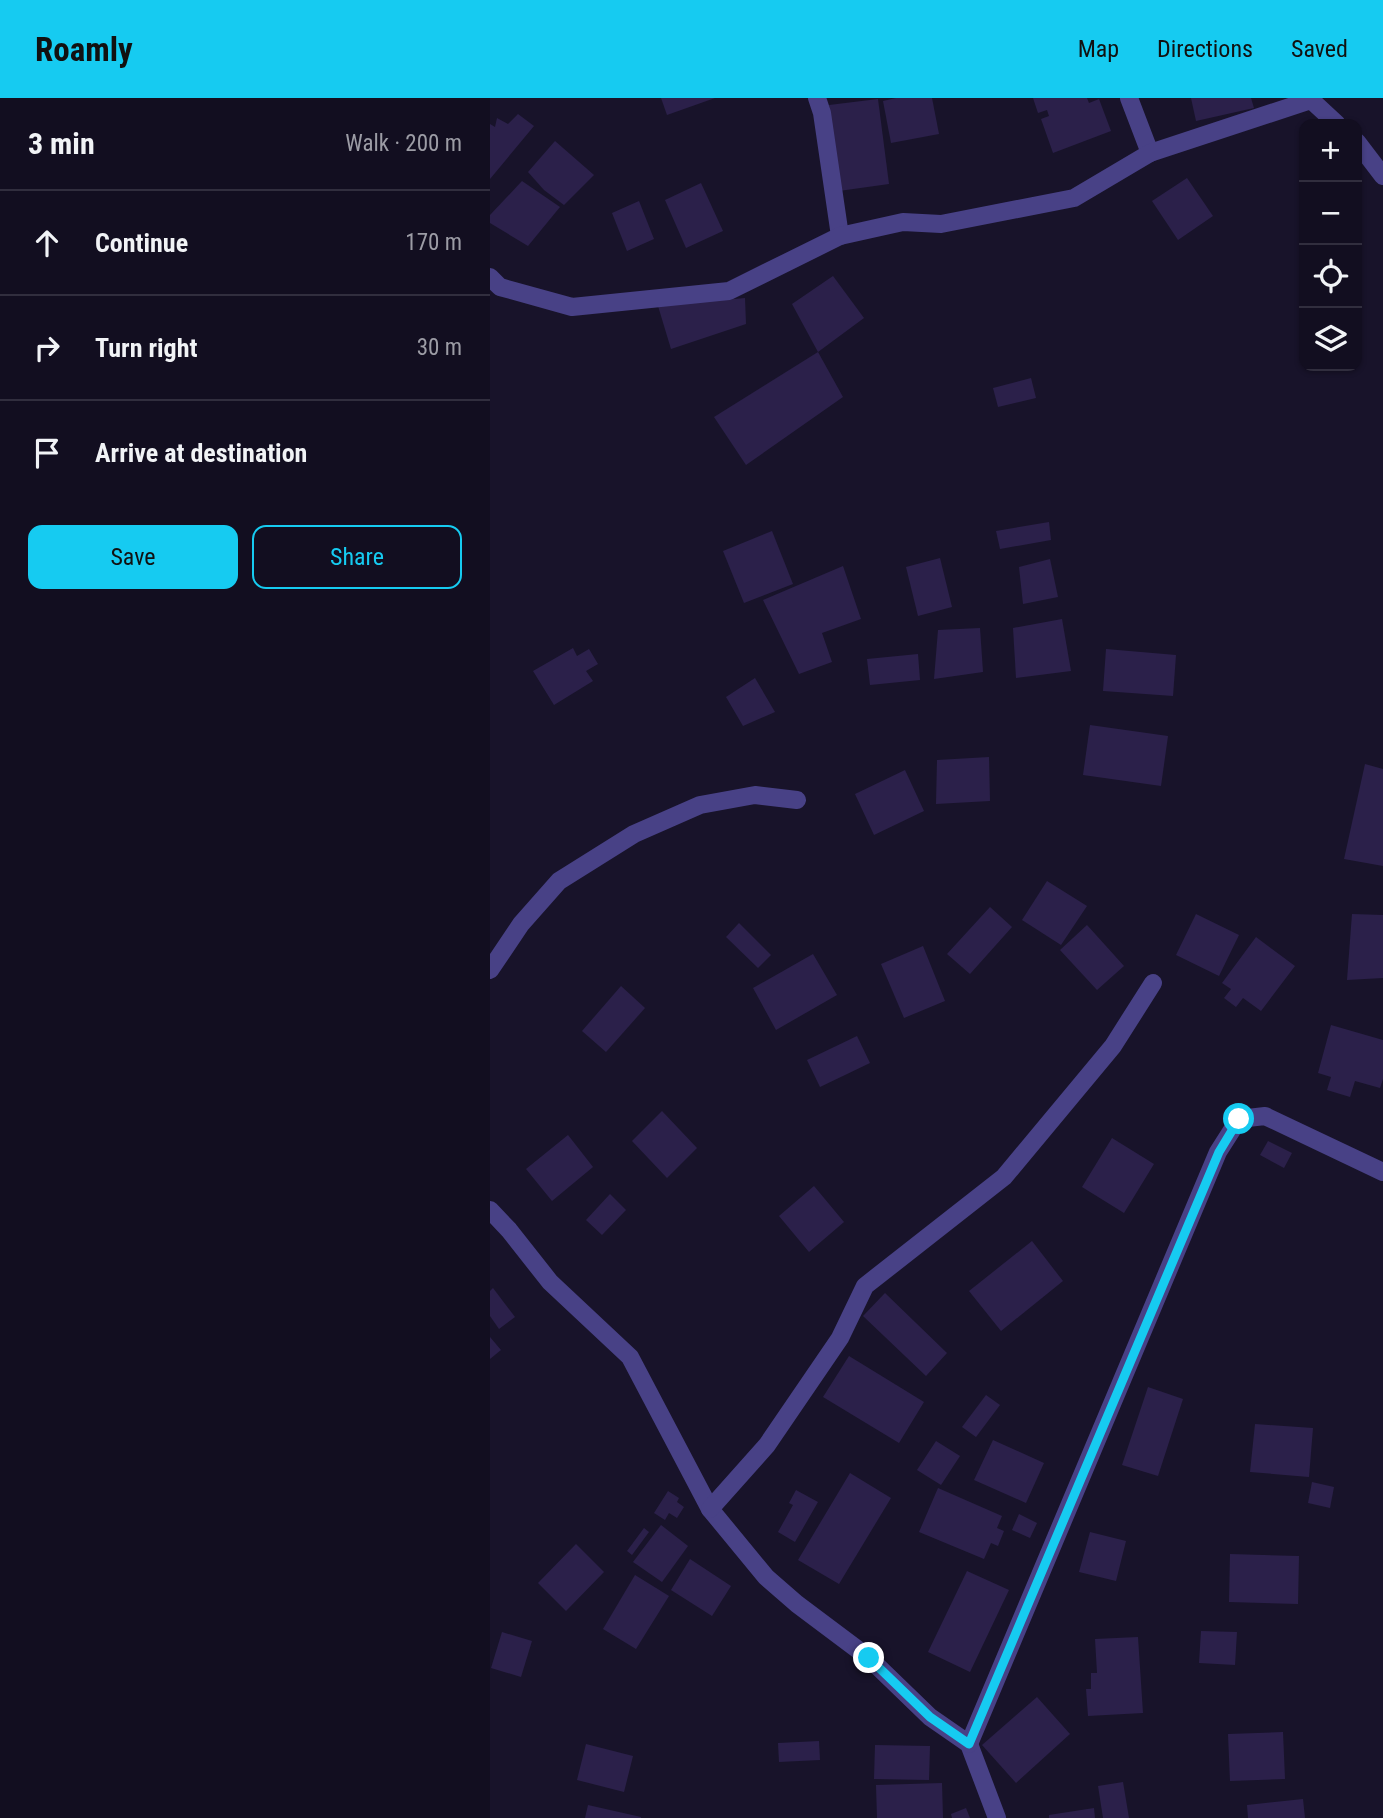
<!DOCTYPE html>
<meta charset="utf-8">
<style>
:root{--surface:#120e20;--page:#1b1729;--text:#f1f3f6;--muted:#9c9ca5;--line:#312e3e;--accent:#16cbf1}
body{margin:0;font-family:"Roboto Condensed",sans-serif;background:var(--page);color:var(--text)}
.controls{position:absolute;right:21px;top:21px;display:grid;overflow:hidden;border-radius:14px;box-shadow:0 2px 5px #0004}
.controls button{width:63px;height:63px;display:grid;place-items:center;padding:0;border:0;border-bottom:2px solid var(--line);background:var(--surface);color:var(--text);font:35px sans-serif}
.stop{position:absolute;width:21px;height:21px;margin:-16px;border:5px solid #16cbf1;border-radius:50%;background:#fff}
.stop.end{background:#16cbf1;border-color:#fff;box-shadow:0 2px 7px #0008}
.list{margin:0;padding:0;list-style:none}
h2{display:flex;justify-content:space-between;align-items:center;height:91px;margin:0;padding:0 28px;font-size:30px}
h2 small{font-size:23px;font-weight:400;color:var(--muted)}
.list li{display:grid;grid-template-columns:46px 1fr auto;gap:21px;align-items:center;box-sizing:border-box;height:105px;padding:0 28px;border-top:2px solid var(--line)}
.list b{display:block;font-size:26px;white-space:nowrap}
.list em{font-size:23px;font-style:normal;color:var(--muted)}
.actions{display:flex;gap:14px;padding:21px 28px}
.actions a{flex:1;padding:16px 0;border:2px solid var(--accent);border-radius:14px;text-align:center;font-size:24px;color:var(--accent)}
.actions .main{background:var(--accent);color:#111}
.icon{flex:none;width:38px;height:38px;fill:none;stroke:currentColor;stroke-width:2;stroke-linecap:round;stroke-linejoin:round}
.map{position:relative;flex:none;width:893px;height:1720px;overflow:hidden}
header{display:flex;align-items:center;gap:42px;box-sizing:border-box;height:98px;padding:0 35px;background:var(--accent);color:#111}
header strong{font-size:33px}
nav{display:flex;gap:38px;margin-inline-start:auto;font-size:24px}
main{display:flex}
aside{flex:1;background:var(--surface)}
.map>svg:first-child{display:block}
.building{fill:#2b204a}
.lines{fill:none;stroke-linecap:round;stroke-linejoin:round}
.street{stroke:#484186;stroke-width:18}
.route{stroke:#16cbf1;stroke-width:9}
</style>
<header>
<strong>Roamly</strong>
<nav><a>Map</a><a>Directions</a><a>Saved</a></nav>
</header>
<main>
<aside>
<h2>3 min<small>Walk · 200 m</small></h2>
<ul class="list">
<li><svg class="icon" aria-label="ahead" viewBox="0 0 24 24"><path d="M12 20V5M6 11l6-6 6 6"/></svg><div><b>Continue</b></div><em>170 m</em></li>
<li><svg class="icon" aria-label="right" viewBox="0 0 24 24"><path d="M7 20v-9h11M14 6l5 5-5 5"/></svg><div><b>Turn right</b></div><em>30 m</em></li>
<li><svg class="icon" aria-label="arrive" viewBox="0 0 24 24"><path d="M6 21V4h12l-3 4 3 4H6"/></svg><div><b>Arrive at destination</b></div></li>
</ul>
<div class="actions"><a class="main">Save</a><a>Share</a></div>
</aside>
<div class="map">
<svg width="893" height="1720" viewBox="0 0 893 1720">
<rect width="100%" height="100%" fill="#18132a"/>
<!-- building -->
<g class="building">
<polygon points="171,0 225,0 177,17"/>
<polygon points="406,0 442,0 449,36 401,45 393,3"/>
<polygon points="543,0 597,0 599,5 609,1 621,33 563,55 551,21 559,18 557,12 548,15"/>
<polygon points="701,0 761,0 764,10 706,23"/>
<polygon points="388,1 399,86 349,93 339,7"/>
<polygon points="28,16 44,28 0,81 0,26 5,29 7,20 18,26"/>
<polygon points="65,43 104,77 74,107 54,92 38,74"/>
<polygon points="697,80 723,118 688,142 662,103"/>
<polygon points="32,83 70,109 38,148 0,125 0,117"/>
<polygon points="211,85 233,133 196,150 175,102"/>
<polygon points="149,103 164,141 137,153 122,115"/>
<polygon points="343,178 374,220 328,254 302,206"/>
<polygon points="255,200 256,226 181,251 168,208"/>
<polygon points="328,254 353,299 256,367 224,319"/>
<polygon points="541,280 546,300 508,309 503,290"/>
<polygon points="559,424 561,442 510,451 506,433"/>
<polygon points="282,433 303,486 254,505 233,453"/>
<polygon points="450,460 462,509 428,518 416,469"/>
<polygon points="560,461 568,499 533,506 529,469"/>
<polygon points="353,468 371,521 332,535 342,564 309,576 273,502"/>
<polygon points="572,521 581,573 526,580 523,530"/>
<polygon points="490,530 493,574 444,581 448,532"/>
<polygon points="83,550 87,558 99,551 108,566 96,573 103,583 64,607 43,573"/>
<polygon points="616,551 686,557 683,598 613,593"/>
<polygon points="428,556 430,582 380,587 377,561"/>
<polygon points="265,580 285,614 253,628 236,599"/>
<polygon points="600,627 678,638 671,688 593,677"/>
<polygon points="499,659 500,703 446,706 447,662"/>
<polygon points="875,666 893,671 893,768 854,761"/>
<polygon points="415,672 434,713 384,737 365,696"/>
<polygon points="557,783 597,808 571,847 532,822"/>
<polygon points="500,809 522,829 480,876 457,856"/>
<polygon points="706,816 749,837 729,878 686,857"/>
<polygon points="862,816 893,817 893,880 857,882"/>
<polygon points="249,825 281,857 268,870 236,839"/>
<polygon points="597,827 634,868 607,892 570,852"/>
<polygon points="766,839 805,868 771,913 753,900 746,909 734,900 741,891 732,885"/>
<polygon points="433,848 455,903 414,920 391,866"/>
<polygon points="323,856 347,897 286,932 263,890"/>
<polygon points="131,888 155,910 116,954 92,933"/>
<polygon points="841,927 893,942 893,981 890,990 865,983 860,999 837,992 841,979 828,975"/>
<polygon points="367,938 380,965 330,989 317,962"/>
<polygon points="172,1013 207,1050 177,1080 142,1043"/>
<polygon points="78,1037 103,1069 62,1103 36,1071"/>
<polygon points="622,1040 664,1066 634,1115 592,1089"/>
<polygon points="778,1043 802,1055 794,1070 770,1057"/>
<polygon points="324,1088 354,1124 319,1154 289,1118"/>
<polygon points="120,1096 136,1112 112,1137 96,1122"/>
<polygon points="542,1143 573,1183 511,1233 479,1193"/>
<polygon points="3,1190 25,1219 9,1231 0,1218 0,1193"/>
<polygon points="395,1195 457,1255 436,1278 373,1218"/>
<polygon points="0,1239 11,1252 0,1261"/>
<polygon points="359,1258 434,1304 409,1345 333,1299"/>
<polygon points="658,1289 693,1301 668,1378 632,1367"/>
<polygon points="496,1297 510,1307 486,1339 472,1329"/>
<polygon points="765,1326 823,1330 819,1379 760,1374"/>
<polygon points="503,1342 554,1365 536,1405 484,1382"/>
<polygon points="446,1343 470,1358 451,1387 427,1372"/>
<polygon points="360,1375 401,1400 349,1486 308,1462"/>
<polygon points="822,1384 844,1389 840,1410 818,1405"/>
<polygon points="448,1390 512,1418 507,1430 514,1433 508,1448 501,1445 494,1461 429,1434"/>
<polygon points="306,1392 328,1404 305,1444 288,1434 303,1407 299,1405"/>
<polygon points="178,1393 189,1400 187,1404 194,1409 187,1420 179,1415 175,1422 164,1415"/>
<polygon points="529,1416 547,1425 540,1440 522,1432"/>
<polygon points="171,1427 198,1448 172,1484 143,1464"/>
<polygon points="154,1430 159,1434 142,1457 137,1453"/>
<polygon points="600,1434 636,1443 626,1483 589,1474"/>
<polygon points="86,1446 114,1474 76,1513 48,1485"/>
<polygon points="740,1456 809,1458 808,1506 739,1504"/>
<polygon points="200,1461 241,1488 222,1518 181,1492"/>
<polygon points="477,1473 519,1492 480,1574 438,1554"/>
<polygon points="145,1477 179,1498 146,1551 113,1531"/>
<polygon points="711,1533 747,1534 745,1567 709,1565"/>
<polygon points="12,1534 42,1543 31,1579 1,1570"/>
<polygon points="648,1539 653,1615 598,1618 596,1591 601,1591 601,1575 607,1575 605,1541"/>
<polygon points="547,1599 580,1636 526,1685 492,1647"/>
<polygon points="793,1634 795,1681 740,1683 738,1636"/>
<polygon points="329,1643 330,1662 289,1664 288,1645"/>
<polygon points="96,1646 143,1658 134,1694 87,1682"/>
<polygon points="385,1647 440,1648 439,1682 384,1681"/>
<polygon points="633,1684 639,1720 613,1720 608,1688"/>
<polygon points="452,1685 453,1720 387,1720 386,1687"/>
<polygon points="813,1701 815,1720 758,1720 757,1707"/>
<polygon points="98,1707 151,1719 151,1720 95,1720"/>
<polygon points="476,1710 480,1720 462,1720 461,1716"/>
<polygon points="604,1710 605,1720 559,1720 559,1717"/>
</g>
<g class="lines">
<!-- street -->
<g class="street">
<polyline points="327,0 332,15 350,138"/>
<polyline points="639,0 660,55"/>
<polyline points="867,44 893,78"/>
<polyline points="0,179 10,189 82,209 239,193 350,138 413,124 451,126 584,100 660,55 821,2 847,26"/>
<polyline points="0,872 31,826 69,783 144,736 210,707 265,697 307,702"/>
<polyline points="0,1112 19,1132 60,1184 140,1259 220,1411 276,1479 307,1506 379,1560 440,1619 479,1646 507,1720"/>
<polyline points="220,1411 277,1347 350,1240 375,1188 514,1079 623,948 663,885"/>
<polyline points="479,1646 728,1054 749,1021 775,1018 893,1074"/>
</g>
</g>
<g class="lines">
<!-- route -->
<polyline class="route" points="379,1560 440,1619 479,1646 729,1054 749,1021"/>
</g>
</svg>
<div class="controls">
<button>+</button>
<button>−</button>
<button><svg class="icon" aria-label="locate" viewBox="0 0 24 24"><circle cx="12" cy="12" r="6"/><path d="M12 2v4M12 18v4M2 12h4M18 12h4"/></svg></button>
<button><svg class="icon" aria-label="layers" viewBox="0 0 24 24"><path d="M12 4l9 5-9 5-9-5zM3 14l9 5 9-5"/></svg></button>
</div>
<div class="stop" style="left:749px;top:1021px"></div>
<div class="stop end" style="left:379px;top:1560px"></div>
</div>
</main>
